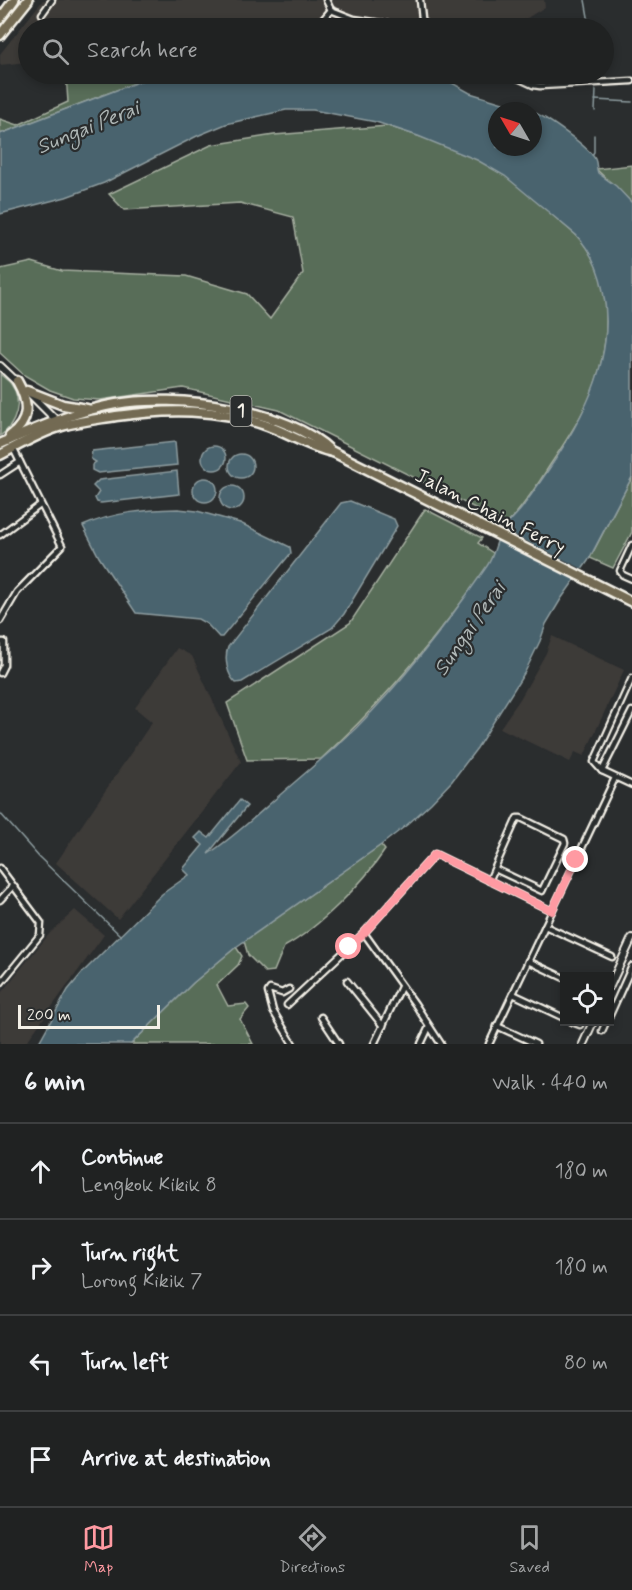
<!DOCTYPE html>
<meta charset="utf-8">
<style>
:root{--surface:#202222;--page:#2d2f2f;--text:#f1f3f6;--muted:#a2a4a5;--line:#3d3f40;--accent:#ff9aa2}
body{margin:0;font-family:Mynerve,sans-serif;background:var(--page);color:var(--text)}
.controls{position:absolute;right:18px;bottom:18px;display:grid;overflow:hidden;border-radius:0px;box-shadow:0 3px 9px #0003}
.controls button{width:54px;height:54px;display:grid;place-items:center;padding:0;border:0;border-bottom:2px solid var(--line);background:var(--surface);color:var(--text);font:30px sans-serif}
.compass{position:absolute;left:488px;top:102px;width:54px;height:54px;border-radius:50%;background:var(--surface);box-shadow:0 3px 9px #0003;rotate:309deg}
.scale{position:absolute;left:18px;bottom:15px;width:142px;box-sizing:border-box;padding-left:6px;border:3px solid #f4f1e8;border-top:0;font-size:16px;line-height:21px;white-space:nowrap;color:#f4f1e8;-webkit-text-stroke:4px #2a2d2e;paint-order:stroke}
.stop{position:absolute;width:18px;height:18px;margin:-14px;border:4px solid #ff9aa2;border-radius:50%;background:#fff}
.stop.end{background:#ff9aa2;border-color:#fff;box-shadow:0 2px 6px #0008}
.list{margin:0;padding:0;list-style:none}
h2{display:flex;justify-content:space-between;align-items:center;height:78px;margin:0;padding:0 24px;font-size:26px}
h2 small{font-size:20px;font-weight:400;color:var(--muted)}
.list li{display:grid;grid-template-columns:39px 1fr auto;gap:18px;align-items:center;box-sizing:border-box;height:96px;padding:0 24px;border-top:2px solid var(--line)}
.list b{display:block;font-size:22px;white-space:nowrap}
.list p{margin:0;font-size:20px;white-space:nowrap;color:var(--muted)}
.list em{font-size:20px;font-style:normal;color:var(--muted)}
.icon{flex:none;width:33px;height:33px;fill:none;stroke:currentColor;stroke-width:2;stroke-linecap:round;stroke-linejoin:round}
.map{position:relative;flex:none;width:632px;height:1044px;overflow:hidden}
.search{position:absolute;background:var(--surface);box-shadow:0 3px 9px #0003;left:18px;right:18px;top:18px;height:66px;display:flex;align-items:center;gap:15px;box-sizing:border-box;padding:0 21px;border-radius:33px;color:var(--muted);font-size:22px}
.sheet{height:462px;background:var(--surface)}
nav{display:flex;justify-content:space-around;align-items:center;box-sizing:border-box;height:84px;border-top:2px solid var(--line);background:var(--surface);font-size:16px;color:var(--muted)}
nav a{display:grid;justify-items:center;gap:3px}
nav .on{color:var(--accent)}
.map>svg:first-child{display:block}
.built{fill:#3d3a38}
.green{fill:#586d59;stroke:#a6afa0;stroke-width:1.5}
.water{fill:#49636e;stroke:#8d9c9f;stroke-width:1.5}
.pier{fill:#2a2d2e}
.lines{fill:none;stroke-linecap:round;stroke-linejoin:round}
.stream{stroke:#8d9c9f;stroke-width:1.5}
.street-casing{stroke:#f4f1e8;stroke-width:9}
.secondary-casing{stroke:#f4f1e8;stroke-width:10}
.highway-casing{stroke:#f4f1e8;stroke-width:13}
.street{stroke:#2a2d2e;stroke-width:4.5}
.secondary{stroke:#2a2d2e;stroke-width:6}
.highway{stroke:#736b52;stroke-width:8}
.route{stroke:#ff9aa2;stroke-width:8}
.labels{text-anchor:middle;dominant-baseline:central;stroke-width:4.5;stroke-linejoin:round;paint-order:stroke}
.shield{fill:#2a2d2e;stroke:#b7b6b0;stroke-width:1.5}
.shield-label{font-size:18px;font-weight:bold;fill:#f4f1e8}
.street-label{font-size:20px;fill:#f4f1e8;stroke:#2a2d2e}
.water-label{font-size:21px;font-style:italic;fill:#b0b8b7;stroke:#2a2d2e}
</style>
<div class="map">
<svg width="632" height="1044" viewBox="0 0 632 1044">
<rect width="100%" height="100%" fill="#2a2d2e"/>
<filter id="ink" filterUnits="userSpaceOnUse"><feTurbulence type="fractalNoise" baseFrequency=".0167" numOctaves="2"/><feDisplacementMap in="SourceGraphic" scale="12" xChannelSelector="R" yChannelSelector="G"/><feConvolveMatrix kernelMatrix="1 2 1 2 8 2 1 2 1" color-interpolation-filters="sRGB"/></filter>
<g filter="url(#ink)">
<!-- built -->
<g class="built">
<polygon points="43,0 544,0 545,7 511,28 28,28 28,62 0,65 0,54"/>
<polygon points="552,636 624,670 584,756 575,752 570,762 500,728 520,699 546,653"/>
<polygon points="177,648 192,656 241,762 118,919 56,863 152,722 135,708"/>
<polygon points="75,910 104,935 25,1044 0,1044 0,994 50,933"/>
</g>
<!-- green -->
<g class="green">
<polygon points="66,74 159,74 0,134 0,119 18,125 68,102"/>
<path d="M388 126C422 137 460 149 492 167 522 185 549 213 576 235 617 278 611 348 589 399 579 422 564 444 550 465 537 486 524 506 507 524L279 410 183 388 100 400 73 398 50 390 24 375 0 353V269L32 262 62 271 186 276 247 294 270 319 303 273 293 217 240 203 124 210 109 194 211 145 274 135Z"/>
<polygon points="632,165 632,203 596,169"/>
<path d="M0 374C3 377 8 380 11 384 24 401 16 425 0 436Z"/>
<polygon points="632,477 632,532 613,568 590,558"/>
<path d="M425 509 482 538 478 543 493 553C490 569 475 583 466 596 423 654 375 710 321 759L247 760 227 703 350 623Z"/>
<path d="M381 845 385 850C363 883 319 928 284 947L274 971 265 972 248 955 244 941Z"/>
<polygon points="236,947 242,956 238,965 217,985 228,1006 246,1004 249,1008 240,1019 253,1044 131,1044 193,983"/>
</g>
<!-- water -->
<g class="water">
<path d="M159 74H436L470 93 529 111H497V147H533V112C546 117 589 147 595 159 597 163 596 168 598 173L616 186 632 203V477L588 561 561 599 546 624 540 641 525 672 477 748 452 781 431 803 408 824 381 845 236 947 193 983 131 1044H38L68 990 82 973 162 894 189 875 183 869 203 845 195 838 201 832 209 838 240 800 247 806 208 854C234 837 258 814 281 794 306 772 332 751 356 728 403 681 449 621 487 566 495 555 495 541 503 529 509 521 518 514 524 505 567 444 620 370 603 291 599 269 591 251 576 235L505 176 477 160 418 136 376 122 313 110H286L226 124 197 136 104 183 66 197 0 214V134Z"/>
<polygon points="175,442 177,465 98,473 92,470 92,465 96,462 91,459 92,451"/>
<circle cx="214" cy="458" r="12"/>
<circle cx="241" cy="466" r="12"/>
<polygon points="177,471 179,494 101,503 97,502 95,498 99,492 93,486 99,480"/>
<circle cx="205" cy="490" r="12"/>
<circle cx="232" cy="498" r="12"/>
<path d="M350 501 394 519 397 526 344 614 332 628 242 682 236 683C227 675 224 658 228 647L341 503Z"/>
<path d="M178 509 197 511 240 523 290 547 291 553 222 637H219L207 624 198 619 136 613 99 557 83 526C113 512 145 510 178 509Z"/>
</g>
<!-- pier -->
<polygon class="pier" points="500,528 585,570 577,581 494,539"/>
<g class="lines">
<!-- stream -->
<g class="stream">
<polyline points="585,0 590,28"/>
<polyline points="595,100 632,102"/>
<polyline points="595,111 596,90"/>
<polyline points="592,155 594,152 594,135"/>
<polyline points="0,813 39,857 121,936"/>
</g>
<!-- street casing -->
<g class="street-casing">
<g id="street">
<polyline points="326,0 331,10 354,19 414,28"/>
<polyline points="420,0 423,28"/>
<polyline points="42,14 52,0"/>
<polyline points="316,28 331,10"/>
<polyline points="509,74 533,85 540,86 632,81"/>
<polyline points="0,475 20,462"/>
<polyline points="0,535 40,505"/>
<polyline points="632,545 620,571 623,575 632,579"/>
<polyline points="0,621 17,592 62,546 13,448"/>
<polyline points="0,642 4,642 4,665 0,673"/>
<polyline points="632,678 594,762 602,771 632,785"/>
<polyline points="602,771 632,711"/>
<polyline points="0,868 41,923 40,935 0,984"/>
<polyline points="489,881 517,818 521,818 564,839 565,843 542,891 495,869"/>
<polyline points="0,900 13,886"/>
<polyline points="545,926 612,957"/>
<polyline points="364,933 415,1004 441,1044"/>
<polyline points="528,961 564,978"/>
<polyline points="347,981 383,1026"/>
<polyline points="289,989 282,993 270,989 268,992 273,1011 293,1044"/>
<polyline points="513,994 564,1018"/>
<polyline points="287,1005 364,933 435,854 552,911"/>
<polyline points="610,1015 632,966"/>
<polyline points="321,1017 339,1044"/>
<polyline points="572,1022 580,1025"/>
<polyline points="497,1026 536,1044"/>
<polyline points="602,1031 606,1022"/>
<polyline points="374,1044 401,987"/>
<polyline points="421,1044 429,1027"/>
<polyline points="489,1044 615,778"/>
</g>
</g>
<!-- secondary casing -->
<g class="secondary-casing">
<g id="secondary">
<polyline points="0,366 19,384"/>
<polyline points="31,395 58,422"/>
<polyline points="610,986 632,938"/>
<polyline points="583,1044 593,1022"/>
</g>
</g>
<!-- highway casing -->
<g class="highway-casing">
<g id="highway">
<polyline points="0,19 14,0"/>
<polyline points="0,35 28,0"/>
<polyline points="27,391 63,405 87,409"/>
<path d="M10 436C31 421 29 402 17 381"/>
<path d="M0 444C38 428 75 411 116 404 175 393 289 409 332 452"/>
<path d="M0 455C19 445 41 432 62 426 79 421 98 419 116 416 167 409 216 408 265 425 288 433 309 447 333 452L632 602"/>
</g>
</g>
<!-- street -->
<use href="#street" class="street"/>
<!-- secondary -->
<use href="#secondary" class="secondary"/>
<!-- highway -->
<use href="#highway" class="highway"/>
</g>
</g>
<g class="lines" filter="url(#ink)">
<!-- route -->
<polyline class="route" points="349,947 364,933 435,854 552,911 576,860"/>
</g>
<g class="labels">
<!-- shield labels -->
<rect class="shield" x="230.5" y="396" width="21" height="30" rx="4.5"/>
<g class="shield-label">
<text x="241" y="411">1</text>
</g>
<!-- street labels -->
<g class="street-label">
<text transform="translate(490 512) rotate(27)">Jalan Chain Ferry</text>
</g>
<!-- water labels -->
<g class="water-label">
<text transform="translate(88 128) rotate(-22)">Sungai Perai</text>
<text transform="translate(470 629) rotate(-55)">Sungai Perai</text>
</g>
</g>
</svg>
<div class="controls">
<button><svg class="icon" aria-label="locate" viewBox="0 0 24 24"><circle cx="12" cy="12" r="6"/><path d="M12 2v4M12 18v4M2 12h4M18 12h4"/></svg></button>
</div>
<svg class="compass" viewBox="-18 -18 36 36"><path d="M0-13l5 13h-10z" fill="#e53935"/><path d="M0 13l5-13h-10z" fill="#a2a4a5"/></svg>
<div class="scale">200 m</div>
<div class="stop" style="left:349px;top:947px"></div>
<div class="stop end" style="left:576px;top:860px"></div>
<div class="search"><svg class="icon" aria-label="search" viewBox="0 0 24 24"><circle cx="10" cy="10" r="6"/><path d="M15 15l6 6"/></svg>Search here</div>
</div>
<section class="sheet">
<h2>6 min<small>Walk · 440 m</small></h2>
<ul class="list">
<li><svg class="icon" aria-label="ahead" viewBox="0 0 24 24"><path d="M12 20V5M6 11l6-6 6 6"/></svg><div><b>Continue</b><p>Lengkok Kikik 8</p></div><em>180 m</em></li>
<li><svg class="icon" aria-label="right" viewBox="0 0 24 24"><path d="M7 20v-9h11M14 6l5 5-5 5"/></svg><div><b>Turn right</b><p>Lorong Kikik 7</p></div><em>180 m</em></li>
<li><svg class="icon" aria-label="left" viewBox="0 0 24 24"><path d="M17 20v-9H6M10 6l-5 5 5 5"/></svg><div><b>Turn left</b></div><em>80 m</em></li>
<li><svg class="icon" aria-label="arrive" viewBox="0 0 24 24"><path d="M6 21V4h12l-3 4 3 4H6"/></svg><div><b>Arrive at destination</b></div></li>
</ul>
</section>
<nav>
<a class="on"><svg class="icon" aria-label="map" viewBox="0 0 24 24"><path d="M3 6l6-2 6 2 6-2v14l-6 2-6-2-6 2zM9 4v14M15 6v14"/></svg>Map</a>
<a><svg class="icon" aria-label="directions" viewBox="0 0 24 24"><path d="M12 3l9 9-9 9-9-9zM9 14v-3h6M13 9l2 2-2 2"/></svg>Directions</a>
<a><svg class="icon" aria-label="saved" viewBox="0 0 24 24"><path d="M7 4h10v16l-5-4-5 4z"/></svg>Saved</a>
</nav>
